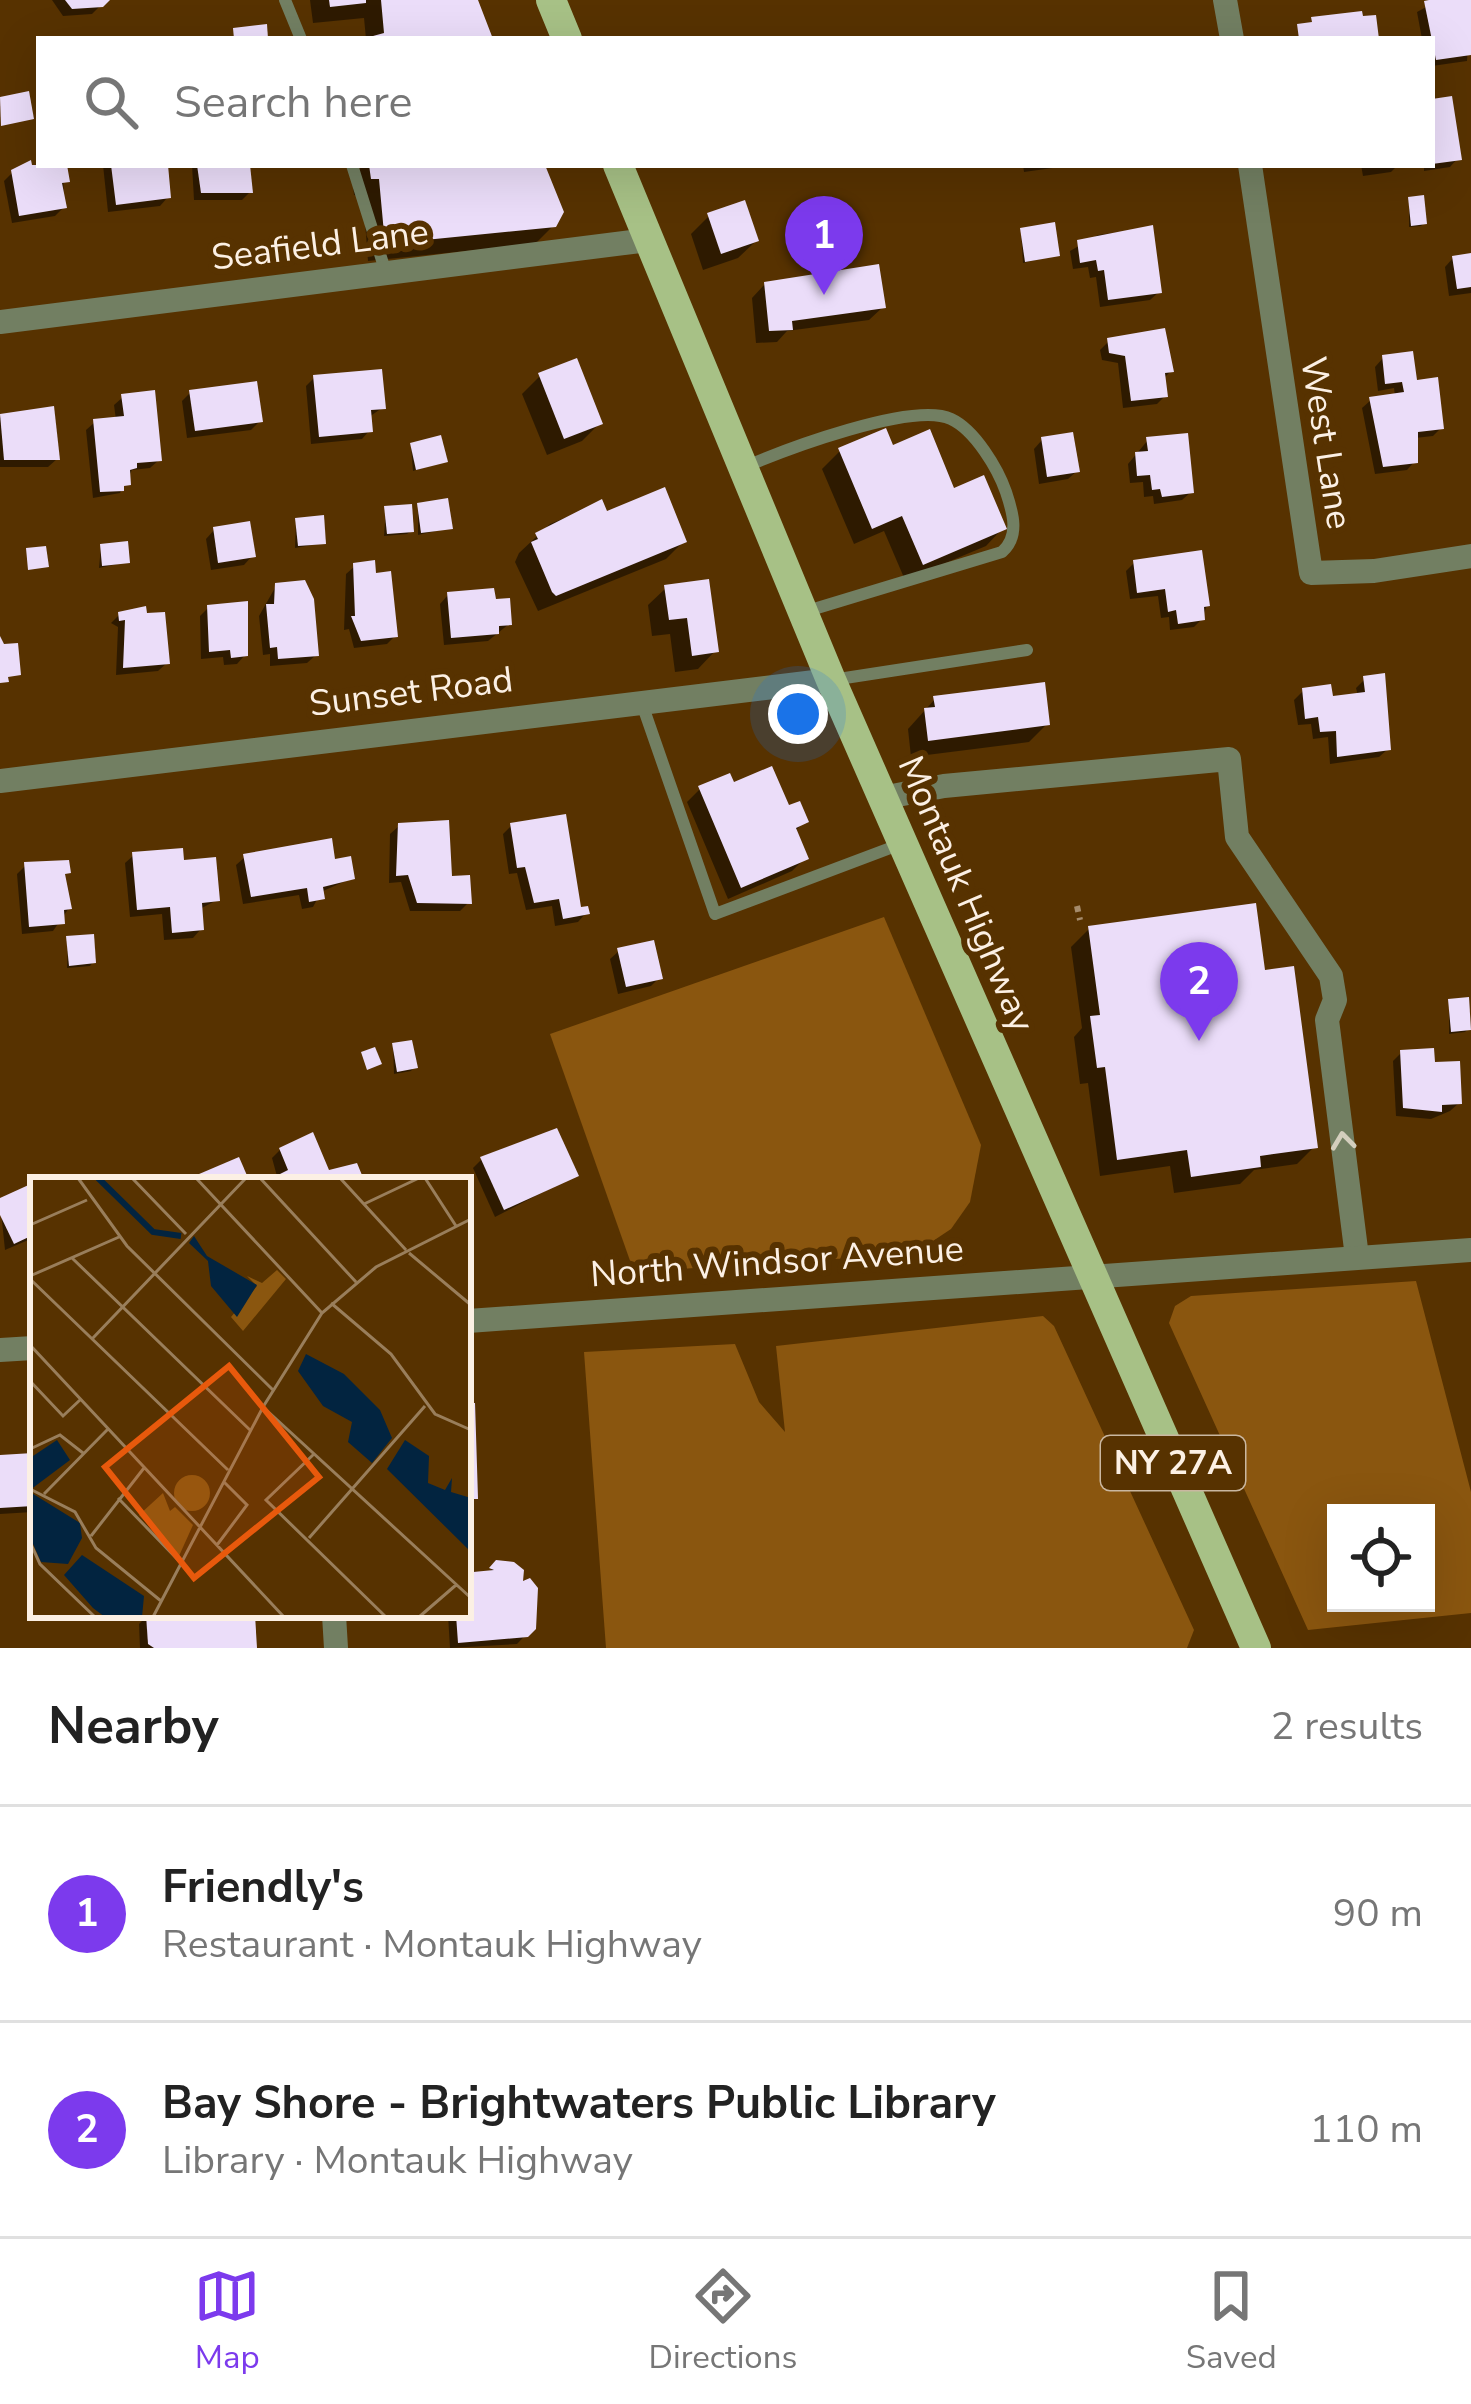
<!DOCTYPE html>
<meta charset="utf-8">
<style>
:root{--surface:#fff;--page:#f2f2f2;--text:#222;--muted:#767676;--line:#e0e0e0;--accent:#7c3aed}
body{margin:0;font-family:"Nunito Sans",sans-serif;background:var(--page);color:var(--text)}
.controls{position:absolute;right:36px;bottom:36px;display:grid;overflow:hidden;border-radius:0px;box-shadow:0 12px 48px #0002}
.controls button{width:108px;height:108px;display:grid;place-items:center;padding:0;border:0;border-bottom:3px solid var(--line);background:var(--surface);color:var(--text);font:60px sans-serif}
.you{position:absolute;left:798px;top:714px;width:42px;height:42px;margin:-30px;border:9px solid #fff;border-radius:50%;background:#1a73e8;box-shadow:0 0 0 18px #1a73e833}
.badge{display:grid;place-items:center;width:78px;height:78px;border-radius:50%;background:var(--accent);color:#fff;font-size:39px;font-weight:700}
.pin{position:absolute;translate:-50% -99px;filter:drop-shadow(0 3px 6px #0008)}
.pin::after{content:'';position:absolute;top:63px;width:42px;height:36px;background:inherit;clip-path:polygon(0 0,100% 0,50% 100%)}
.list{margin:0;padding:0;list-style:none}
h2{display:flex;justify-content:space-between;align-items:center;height:156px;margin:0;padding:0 48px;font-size:51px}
h2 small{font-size:39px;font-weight:400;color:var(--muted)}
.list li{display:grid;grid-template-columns:78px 1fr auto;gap:36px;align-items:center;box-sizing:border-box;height:216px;padding:0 48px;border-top:3px solid var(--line)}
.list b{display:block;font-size:45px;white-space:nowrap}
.list p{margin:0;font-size:39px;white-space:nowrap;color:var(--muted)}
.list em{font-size:39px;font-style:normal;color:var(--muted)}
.icon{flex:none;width:66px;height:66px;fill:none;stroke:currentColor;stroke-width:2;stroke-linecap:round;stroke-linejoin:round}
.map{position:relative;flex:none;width:1471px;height:1648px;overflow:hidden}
.search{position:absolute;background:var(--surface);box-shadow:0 12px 48px #0002;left:36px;right:36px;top:36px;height:132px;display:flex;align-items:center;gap:30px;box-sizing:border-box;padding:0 42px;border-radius:0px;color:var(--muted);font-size:45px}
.sheet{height:588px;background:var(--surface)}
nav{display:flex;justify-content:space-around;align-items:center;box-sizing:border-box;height:168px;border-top:3px solid var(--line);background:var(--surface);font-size:33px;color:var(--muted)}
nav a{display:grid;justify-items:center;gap:6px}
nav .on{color:var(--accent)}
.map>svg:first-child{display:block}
.green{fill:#8a560f;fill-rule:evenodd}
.shadow{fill:#0007}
.building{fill:#ebddf9}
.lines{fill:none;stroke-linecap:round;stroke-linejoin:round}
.path{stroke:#a58b6b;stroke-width:6;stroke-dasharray:6 6;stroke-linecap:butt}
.service{stroke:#727f62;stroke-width:12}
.minor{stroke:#727f62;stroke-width:24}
.primary{stroke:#a7c186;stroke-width:30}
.oneway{stroke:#d3cebd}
.labels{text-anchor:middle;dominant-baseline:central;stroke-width:12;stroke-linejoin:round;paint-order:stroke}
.shield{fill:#573200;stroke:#cab7a0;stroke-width:3}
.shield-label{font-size:33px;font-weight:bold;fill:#fcf0e4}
.street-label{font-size:36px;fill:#fcf0e4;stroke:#573200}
.inset-river{fill:none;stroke:#022440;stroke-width:6}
.inset-road{fill:none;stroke:#997e5b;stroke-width:3}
.view{fill:#e8590c;fill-opacity:0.15;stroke:#e8590c;stroke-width:6}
.inset-edge{fill:none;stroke:#fcf0e4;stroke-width:6}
</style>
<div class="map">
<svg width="1471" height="1648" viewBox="0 0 1471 1648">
<rect width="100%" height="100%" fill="#573200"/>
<!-- green -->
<g class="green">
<polygon points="884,917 981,1145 970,1202 951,1229 921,1249 896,1255 634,1272 550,1034"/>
<path d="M1416 1281 1471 1492V1613L1308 1630 1169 1323 1175 1306 1191 1296ZM1426 1513V1603H1336V1513Z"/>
<polygon points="1043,1316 1054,1326 1194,1630 1187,1648 606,1648 584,1352 735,1344 759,1402 785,1432 776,1346"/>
</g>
<!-- shadow -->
<g class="shadow">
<polygon points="106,0 92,14 63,16 52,0"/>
<polygon points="310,0 472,0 489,39 366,39 364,18 313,23"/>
<polygon points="1439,0 1471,0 1467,61 1432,66 1432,39 1422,39 1417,12"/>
<polygon points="1432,102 1458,158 1450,167 1424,171 1424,165 1432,165"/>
<polygon points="48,165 63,165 64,207 55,216 12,223 4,181 13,172"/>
<polygon points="103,165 165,165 168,197 160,206 108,212"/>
<polygon points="192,165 247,165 250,192 242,200 194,200"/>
<polygon points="363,165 541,165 554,225 535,244 368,261 363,196 354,195 352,178"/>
<polygon points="1023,165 1074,165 1024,172"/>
<polygon points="1361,165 1398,165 1391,172 1363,176"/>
<polygon points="1409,200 1424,223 1421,226 1409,227"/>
<polygon points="709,216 756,241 738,258 703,270 691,234"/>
<polygon points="1150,228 1159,292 1150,300 1100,307 1096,277 1090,278 1088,267 1073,269 1070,251 1098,235"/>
<polygon points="1021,231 1057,255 1023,263"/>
<polygon points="1471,256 1471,293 1449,296 1445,267 1453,258"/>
<polygon points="765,284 883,307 869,320 787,331 777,342 756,343 752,298"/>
<polygon points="1109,341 1171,371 1163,379 1165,396 1157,404 1123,408 1118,363 1102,360 1100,350"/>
<polygon points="1383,358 1414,384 1441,428 1433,436 1415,438 1415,461 1407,470 1375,474 1362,408 1371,400 1395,396 1394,388 1378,391 1375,367"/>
<polygon points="540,376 600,423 582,441 547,455 522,394"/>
<polygon points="314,378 382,408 369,417 370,430 362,439 311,444 306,386"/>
<polygon points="190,393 260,421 251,430 187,438 182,401"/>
<polygon points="123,397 159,460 150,468 132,470 120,493 93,498 86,430 95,422 116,420 114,405"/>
<polygon points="0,418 1,417 57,459 48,467 0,467"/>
<polygon points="1042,440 1077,471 1068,479 1039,484 1034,449"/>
<polygon points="1148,440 1191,492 1182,500 1154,504 1153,496 1144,497 1143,482 1130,483 1128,464"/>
<polygon points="411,446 444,461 413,471"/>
<polygon points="891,449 953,492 1003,528 986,546 905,580 884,531 854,544 822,469 840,451"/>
<polygon points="601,503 605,514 684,541 666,559 538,611 515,562 519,553 550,524"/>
<polygon points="418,506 449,528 418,535"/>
<polygon points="386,509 411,531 407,534 384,536"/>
<polygon points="296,521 323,543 295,548"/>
<polygon points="214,530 252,556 244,565 211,570 206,539"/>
<polygon points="101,546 127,562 99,568"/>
<polygon points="1134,563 1207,605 1202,619 1194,627 1170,630 1169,617 1161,618 1158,596 1130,599 1126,571"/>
<polygon points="355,566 395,636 387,644 354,648 349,629 344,630 346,574"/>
<polygon points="276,586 316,655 307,663 270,666 270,654 263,655 259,616"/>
<polygon points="666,588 715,651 698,669 675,672 670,634 652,636 648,605"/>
<polygon points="448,595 509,624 488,641 444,645 440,604"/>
<polygon points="208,608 245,655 237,664 224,665 223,657 201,659 200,616"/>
<polygon points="120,614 144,616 167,663 158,671 116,675 118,627 111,623"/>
<polygon points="1365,679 1388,749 1379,757 1330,764 1328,737 1313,739 1311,724 1298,725 1294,700 1303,691 1330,700 1358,696 1356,688"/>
<polygon points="935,699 1047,724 1029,742 911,757 908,729"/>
<polygon points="732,786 805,821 794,832 805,858 792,871 728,899 687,802 700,789"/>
<polygon points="399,826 469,902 460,911 410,911 401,882 389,883 390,834"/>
<polygon points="511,826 579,911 586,913 578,922 555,926 552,906 526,910 517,873 509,874 503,834"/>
<polygon points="134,855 181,863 217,900 200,909 201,929 193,938 164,940 162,914 130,917 125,863"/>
<polygon points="245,857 332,862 352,878 321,892 313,907 302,909 299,895 243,904 236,865"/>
<polygon points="26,865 68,872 62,877 69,908 53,931 22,934 17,874"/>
<polygon points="1089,929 1262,973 1315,1146 1297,1164 1254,1170 1240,1184 1174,1193 1170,1166 1100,1176 1088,1083 1080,1084 1074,1037 1082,1028 1071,947"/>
<polygon points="68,939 93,962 90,966 67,968"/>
<polygon points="619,951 659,978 651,986 618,994 610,959"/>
<polygon points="1449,1002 1468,1029 1465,1032 1449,1034"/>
<polygon points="393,1046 414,1067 411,1071 394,1074"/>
<polygon points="1401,1053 1433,1066 1459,1103 1450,1111 1431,1119 1396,1116 1393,1061"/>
<polygon points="280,1150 327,1174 355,1167 361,1180 278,1180 272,1158"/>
<polygon points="481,1160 576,1175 495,1217 473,1168"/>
<polygon points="33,1186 33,1238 5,1250 0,1202"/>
<polygon points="33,1456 33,1512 0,1514 0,1458"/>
<polygon points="497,1564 533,1627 517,1644 450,1648 448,1615 468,1615 468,1571 488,1573"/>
<polygon points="252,1615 254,1648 140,1648 139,1624 147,1616"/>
</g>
<!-- building -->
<g class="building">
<polygon points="65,0 110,0 103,7 72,9"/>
<polygon points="329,0 366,0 366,3 330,7"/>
<polygon points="381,0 478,0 493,39 362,39 384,33"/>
<polygon points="1429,0 1471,0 1471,55 1436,60 1424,1"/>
<polygon points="1362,11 1363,16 1376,15 1379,39 1299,39 1297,24 1312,22 1311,17"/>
<polygon points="267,24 268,39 234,39 233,28"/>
<polygon points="29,91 34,119 1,126 0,97"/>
<polygon points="1452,96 1462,160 1432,164 1432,99"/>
<polygon points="31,160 32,165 67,165 70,182 62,183 67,208 19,216 11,170"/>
<polygon points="111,165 168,165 171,198 116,205"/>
<polygon points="197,165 250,165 253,193 201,193"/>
<polygon points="369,165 545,165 564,212 556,227 385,244 379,179 371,179"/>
<polygon points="1424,195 1427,224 1411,226 1408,197"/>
<polygon points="745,200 759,241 721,254 707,213"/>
<polygon points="1055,222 1060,256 1025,262 1020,228"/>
<polygon points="1153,225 1162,293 1108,300 1104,270 1098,271 1096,260 1080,263 1077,240"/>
<polygon points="1471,253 1471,287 1457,289 1452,256"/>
<polygon points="879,264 886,308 792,321 793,330 769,331 764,282"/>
<polygon points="1165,328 1174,372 1165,373 1168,397 1131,401 1125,356 1109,353 1107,338"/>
<polygon points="1413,351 1417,380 1438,377 1444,429 1418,432 1418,463 1383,467 1369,397 1404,392 1402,382 1385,384 1382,355"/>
<polygon points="577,358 603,424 564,439 538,373"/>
<polygon points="382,369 386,409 371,410 373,432 319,437 313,375"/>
<polygon points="257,381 263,422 195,431 189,390"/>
<polygon points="155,390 162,461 137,463 137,468 130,470 131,485 124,486 124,491 100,492 93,419 124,416 121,394"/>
<polygon points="54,406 60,460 4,460 0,414"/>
<polygon points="886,428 893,445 930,429 954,488 984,475 1007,529 923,565 902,516 872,529 838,448"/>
<polygon points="1073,432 1080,472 1047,477 1041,437"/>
<polygon points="1188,433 1194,493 1162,497 1160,489 1152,490 1150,475 1137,476 1135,452 1148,451 1146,437"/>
<polygon points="441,435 448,462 416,470 410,443"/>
<polygon points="665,487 687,542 556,596 552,592 531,542 538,539 535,533 602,499 607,511"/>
<polygon points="448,498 453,529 421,533 417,503"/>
<polygon points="412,504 414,532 387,534 384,506"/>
<polygon points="324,515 326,544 298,546 295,518"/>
<polygon points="250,521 256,557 218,563 213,527"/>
<polygon points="128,541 130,563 102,566 100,544"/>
<polygon points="46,546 49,567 28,570 26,548"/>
<polygon points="1202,550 1210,606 1204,607 1205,620 1178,624 1176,610 1168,612 1165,589 1137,593 1133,560"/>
<polygon points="375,560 376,573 391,571 398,637 361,641 351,616 355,616 353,563"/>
<polygon points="709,579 719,652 692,656 687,618 669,620 664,585"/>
<polygon points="305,580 314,599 319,656 278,659 277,647 270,648 266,604 274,604 275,583"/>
<polygon points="494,588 496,599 510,598 512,625 499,626 499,634 451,638 447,592"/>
<polygon points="248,601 248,656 231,658 230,650 209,652 207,605"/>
<polygon points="146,606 147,613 165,612 170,664 123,668 125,620 119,621 118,612"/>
<polygon points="0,636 4,644 18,643 21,675 8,677 9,682 0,683"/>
<polygon points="1385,673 1391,750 1337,757 1336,731 1320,732 1318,717 1305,719 1302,688 1331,684 1333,696 1365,692 1363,676"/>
<polygon points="1045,682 1050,725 928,741 924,708 935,707 933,696"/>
<polygon points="772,766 789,805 800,801 809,822 796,828 809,859 741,888 698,786 730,773 734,782"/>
<polygon points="566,814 581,907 588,906 590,914 563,919 559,899 534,903 525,867 517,868 510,823"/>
<polygon points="449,820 452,876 470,875 472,904 417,903 408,875 396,876 398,823"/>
<polygon points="332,838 335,859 351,856 355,879 323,887 325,899 309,902 307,888 251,897 243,854"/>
<polygon points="183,848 184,860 216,857 220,901 202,903 204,930 172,933 170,907 137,910 132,852"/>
<polygon points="69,860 71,873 65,874 72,909 64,910 65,924 29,927 24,862"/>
<polygon points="1256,903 1265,970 1294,966 1318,1148 1260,1156 1261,1167 1191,1177 1187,1150 1117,1160 1105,1067 1097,1068 1090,1016 1100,1015 1088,926"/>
<polygon points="94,934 96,963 69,966 66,936"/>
<polygon points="654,940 663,979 626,987 617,948"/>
<polygon points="1469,997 1471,1030 1451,1032 1448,999"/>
<polygon points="412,1040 418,1068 397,1072 392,1043"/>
<polygon points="375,1047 382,1064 367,1070 361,1052"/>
<polygon points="1434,1048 1435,1062 1460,1061 1462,1104 1442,1105 1442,1112 1403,1108 1400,1050"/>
<polygon points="557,1128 579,1176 504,1210 480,1157"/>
<polygon points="313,1132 329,1170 357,1163 364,1180 283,1180 280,1174 288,1170 279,1148"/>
<polygon points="239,1157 249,1180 185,1180"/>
<polygon points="33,1183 33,1235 14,1244 0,1215 0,1198"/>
<polygon points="468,1403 475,1403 478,1499 468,1499"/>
<polygon points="33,1453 33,1506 0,1508 0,1455"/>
<polygon points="496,1560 514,1562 524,1570 523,1581 530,1578 538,1588 536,1629 528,1637 458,1643 456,1615 468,1615 468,1565 473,1572 494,1570 489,1568"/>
<polygon points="146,1615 255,1615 257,1648 154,1648 148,1644"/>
</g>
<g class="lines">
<!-- path -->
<polyline class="path" points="1077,906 1080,920"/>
<!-- service -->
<g class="service">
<polyline points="285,0 301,39"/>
<polyline points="352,165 386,273"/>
<path d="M745 467C784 450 913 401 951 419 975 430 998 469 1006 492 1013 513 1020 536 1002 552L804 612"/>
<polyline points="832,680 1027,650"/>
<polyline points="641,701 715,914 901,844"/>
</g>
<!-- minor -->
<g class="minor">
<polyline points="1225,0 1232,39"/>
<polyline points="1250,165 1311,573 1374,571 1471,556"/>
<polyline points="0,322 648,240"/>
<polyline points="0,781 831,680"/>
<polyline points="882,798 944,786 1229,759 1237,837 1331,976 1335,1000 1327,1020 1357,1257"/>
<polyline points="468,1321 1471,1250"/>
<polyline points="0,1350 33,1348"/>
<polyline points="334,1615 336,1648"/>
</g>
<!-- primary -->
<g class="primary">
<polyline points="551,0 567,39"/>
<polyline points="618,165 831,680 1256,1648"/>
</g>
</g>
<!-- one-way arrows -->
<defs><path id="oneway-chevron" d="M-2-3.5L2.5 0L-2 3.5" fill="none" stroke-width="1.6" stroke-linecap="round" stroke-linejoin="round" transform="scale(3)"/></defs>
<use class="oneway" href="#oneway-chevron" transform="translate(1343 1141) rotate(-97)"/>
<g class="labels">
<!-- shield labels -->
<rect class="shield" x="1101" y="1436" width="144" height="54" rx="9"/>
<g class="shield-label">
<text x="1173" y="1463">NY 27A</text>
</g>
<!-- street labels -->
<g class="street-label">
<text transform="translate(320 245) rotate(-7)">Seafield Lane</text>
<text transform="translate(1326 443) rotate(81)">West Lane</text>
<text transform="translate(411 692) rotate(-7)">Sunset Road</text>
<text transform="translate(966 894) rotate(67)">Montauk Highway</text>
<text transform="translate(777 1262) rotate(-4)">North Windsor Avenue</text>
</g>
</g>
<!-- overview -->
<g transform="translate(30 1177)">
<rect width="441" height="441" fill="#573200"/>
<path d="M247 93 256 102 213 154 201 140 227 109 217 99 232 106ZM144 316a18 18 0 1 1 36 0a18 18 0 1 1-36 0ZM133 316 140 334 145 330 163 348 149 379 109 338Z" fill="#8a560f"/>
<path d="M164 59 177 79 227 108 207 140 181 109 178 84 159 66ZM276 177 314 197 350 233 362 261 342 286 318 265 322 245 293 229 268 194ZM27 263 40 283 0 313V281ZM375 263 399 279 398 306 415 313 422 301 421 315 441 321V375L357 292ZM0 315 50 346 52 361 38 387 11 385 0 360ZM52 378 114 419 112 440H75L63 431 34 398Z" fill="#022440"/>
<path class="inset-river" d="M68 1 123 55 151 59"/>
<path class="inset-road" d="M48 1 97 69 243 213M102 1 156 57M166 1 292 136M230 1 326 105M310 1 376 73M395 1 426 49M334 27 389 1M0 48 57 23M379 76 441 128M42 81 220 253M0 99 89 60M0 102 198 293M301 126 361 177 405 237 441 253M62 162 216 1M0 168 254 440M0 204 33 239 51 222M233 230 441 421M0 272 30 258 53 276M284 277 236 323 356 440M0 312 45 335 66 371 131 424M14 317 78 252M88 321 151 386M61 359 114 291M279 361 395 229M0 365 10 387 65 440M187 368 217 328 193 304M123 440 233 230 292 136 346 90 441 42M389 440 426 408"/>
<path class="view" d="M199 189 289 300 164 401 75 290Z"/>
<rect width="441" height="441" class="inset-edge"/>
</g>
</svg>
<div class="controls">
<button><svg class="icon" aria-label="locate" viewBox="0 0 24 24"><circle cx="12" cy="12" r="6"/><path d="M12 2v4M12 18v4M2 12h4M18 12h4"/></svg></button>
</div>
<div class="you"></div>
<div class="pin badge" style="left:824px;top:295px">1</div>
<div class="pin badge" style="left:1199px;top:1041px">2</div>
<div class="search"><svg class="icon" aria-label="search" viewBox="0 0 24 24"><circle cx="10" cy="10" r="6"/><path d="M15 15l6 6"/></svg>Search here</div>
</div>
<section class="sheet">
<h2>Nearby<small>2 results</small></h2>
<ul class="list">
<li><span class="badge">1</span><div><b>Friendly's</b><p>Restaurant · Montauk Highway</p></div><em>90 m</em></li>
<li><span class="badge">2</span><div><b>Bay Shore - Brightwaters Public Library</b><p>Library · Montauk Highway</p></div><em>110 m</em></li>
</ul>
</section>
<nav>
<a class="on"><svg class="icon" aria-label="map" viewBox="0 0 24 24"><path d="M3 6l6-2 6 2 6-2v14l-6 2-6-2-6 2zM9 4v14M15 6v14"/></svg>Map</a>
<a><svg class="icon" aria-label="directions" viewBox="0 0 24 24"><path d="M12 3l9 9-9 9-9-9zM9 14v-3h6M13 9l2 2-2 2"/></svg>Directions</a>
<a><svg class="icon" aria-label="saved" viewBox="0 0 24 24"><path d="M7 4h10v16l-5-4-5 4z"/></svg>Saved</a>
</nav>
